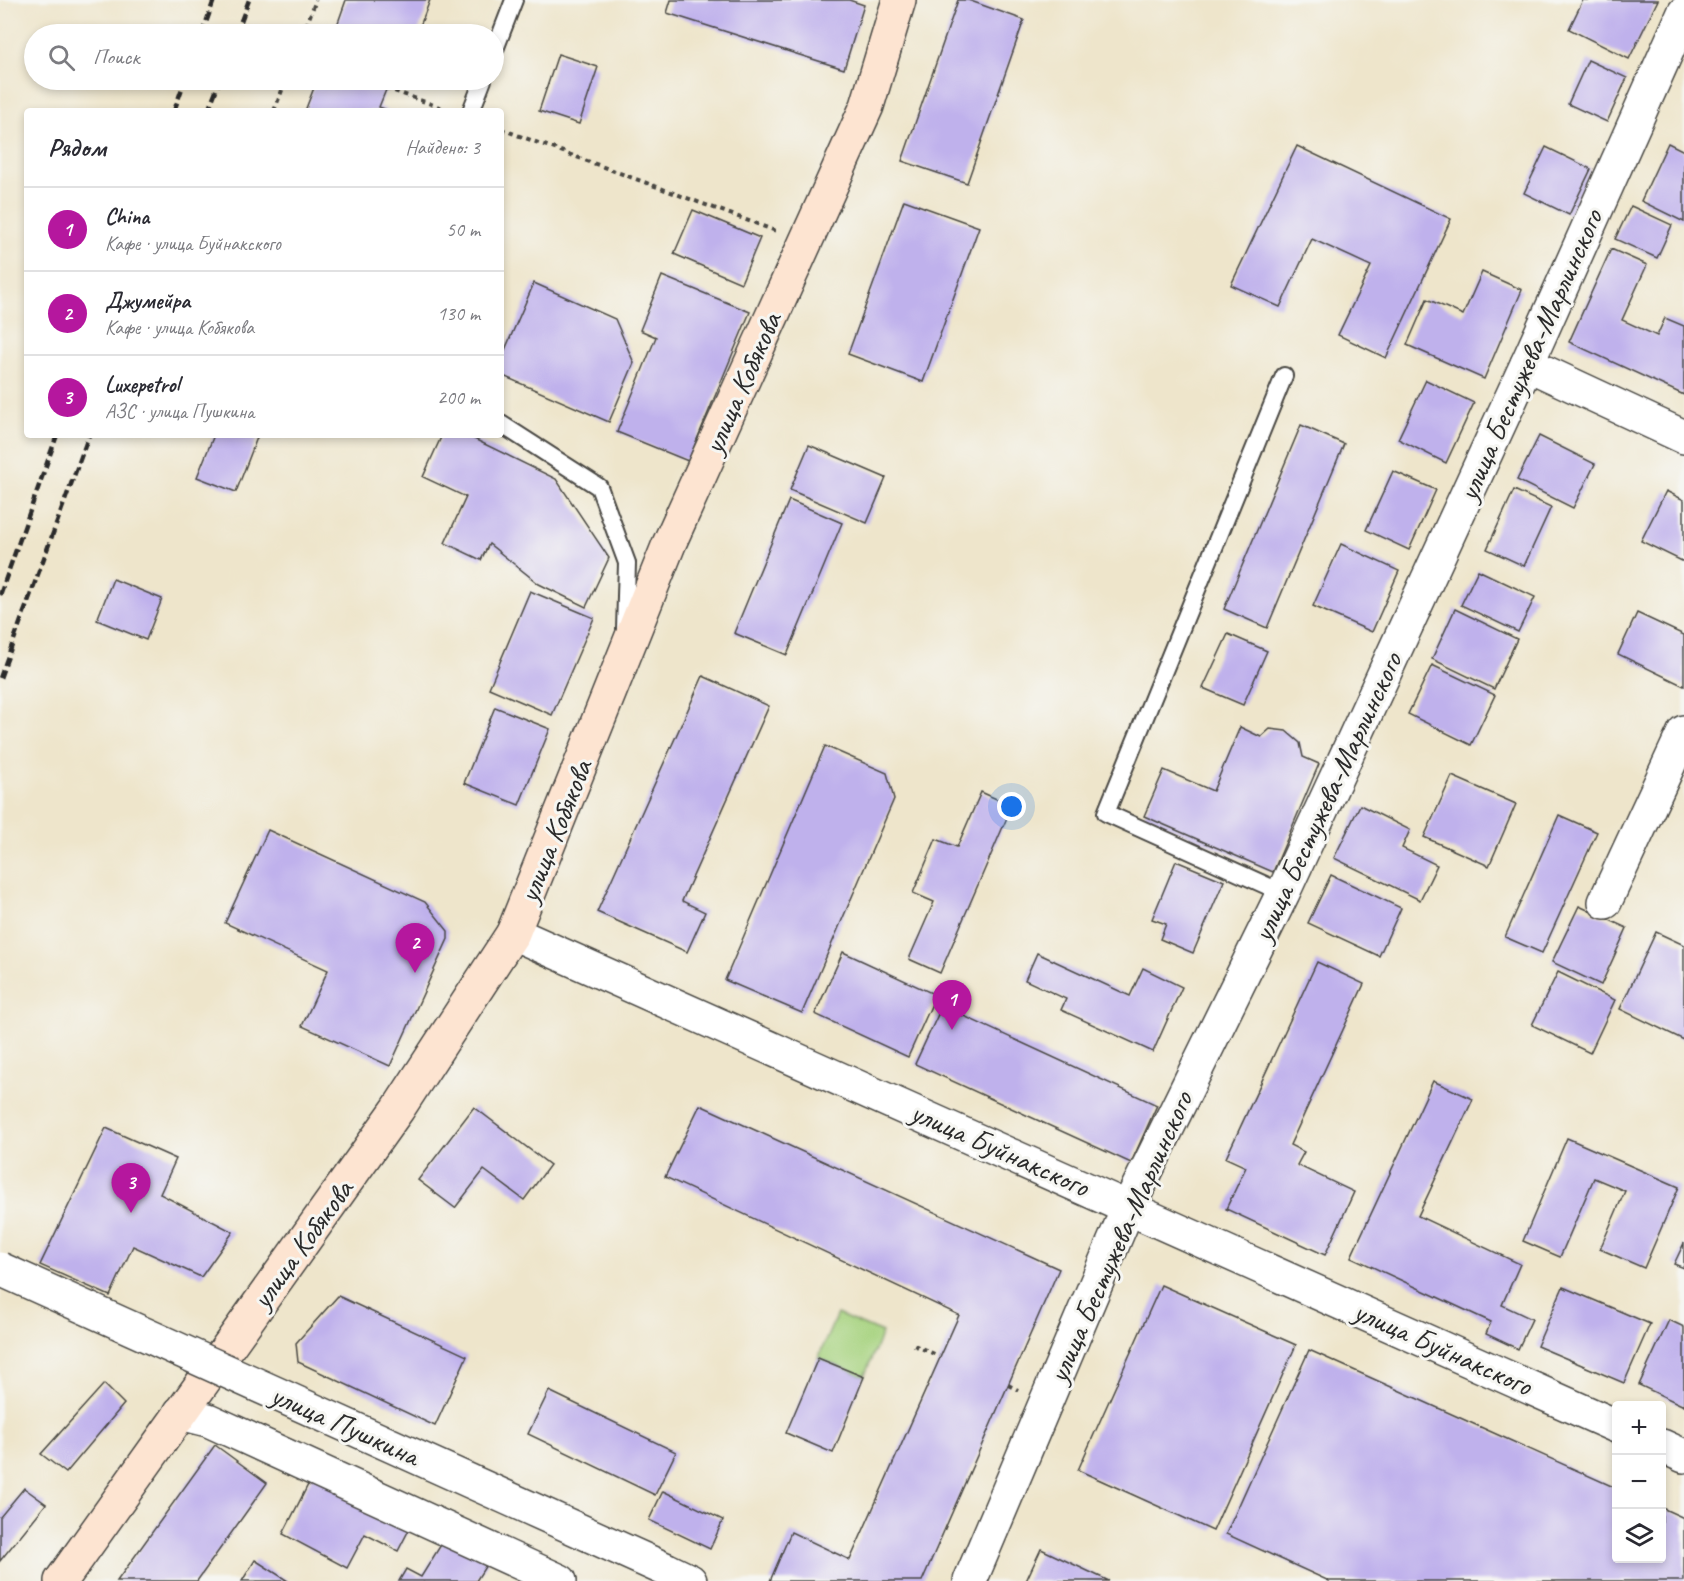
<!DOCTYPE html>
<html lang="ru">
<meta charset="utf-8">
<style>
:root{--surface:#fff;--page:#f7f7f7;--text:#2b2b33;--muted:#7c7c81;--line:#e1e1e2;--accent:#b5179e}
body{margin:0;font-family:Caveat,sans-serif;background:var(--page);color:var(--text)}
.controls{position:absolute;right:18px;bottom:18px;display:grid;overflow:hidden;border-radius:6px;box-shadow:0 3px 9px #0003}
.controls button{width:54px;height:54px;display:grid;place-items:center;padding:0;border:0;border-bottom:2px solid var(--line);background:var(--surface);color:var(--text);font:30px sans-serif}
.you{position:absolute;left:1012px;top:807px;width:21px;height:21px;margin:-15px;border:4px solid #fff;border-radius:50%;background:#1a73e8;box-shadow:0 0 0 9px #1a73e833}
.badge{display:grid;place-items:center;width:39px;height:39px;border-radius:50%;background:var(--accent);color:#fff;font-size:20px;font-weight:700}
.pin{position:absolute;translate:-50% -50px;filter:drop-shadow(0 2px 3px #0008)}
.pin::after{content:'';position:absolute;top:32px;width:21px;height:18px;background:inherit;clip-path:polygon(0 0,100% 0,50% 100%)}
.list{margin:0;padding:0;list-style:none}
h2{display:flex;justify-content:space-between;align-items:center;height:78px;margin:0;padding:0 24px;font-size:26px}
h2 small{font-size:20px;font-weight:400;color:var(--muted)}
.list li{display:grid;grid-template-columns:39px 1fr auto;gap:18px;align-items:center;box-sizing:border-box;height:84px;padding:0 24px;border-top:2px solid var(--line)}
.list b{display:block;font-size:22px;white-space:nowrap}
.list p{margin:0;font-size:20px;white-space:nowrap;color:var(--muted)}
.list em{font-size:20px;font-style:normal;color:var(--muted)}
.icon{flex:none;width:33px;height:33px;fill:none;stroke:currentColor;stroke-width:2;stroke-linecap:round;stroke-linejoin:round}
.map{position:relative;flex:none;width:1684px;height:1581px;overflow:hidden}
.search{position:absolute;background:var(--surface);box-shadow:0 3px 9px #0003;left:24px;top:24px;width:480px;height:66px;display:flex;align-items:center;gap:15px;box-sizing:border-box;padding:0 21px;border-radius:33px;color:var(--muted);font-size:22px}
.panel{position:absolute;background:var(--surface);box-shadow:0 3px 9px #0003;left:24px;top:108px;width:480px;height:330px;border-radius:6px}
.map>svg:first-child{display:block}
.green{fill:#a7d380;stroke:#697f56;stroke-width:1.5}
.building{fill:#bfb1ec}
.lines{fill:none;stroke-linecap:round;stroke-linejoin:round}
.lane-casing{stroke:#484743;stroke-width:20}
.street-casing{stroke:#484743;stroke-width:36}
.secondary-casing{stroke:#484743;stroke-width:36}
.path{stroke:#484743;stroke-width:4;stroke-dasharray:4.5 4.5;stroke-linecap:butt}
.lane{stroke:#fff;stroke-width:16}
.street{stroke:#fff;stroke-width:33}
.secondary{stroke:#fde4d1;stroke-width:33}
.rail{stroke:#2b2b2b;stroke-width:4.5;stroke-dasharray:9 4.5;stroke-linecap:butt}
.street-bridge-casing{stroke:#484743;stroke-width:36;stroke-linecap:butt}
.street-bridge{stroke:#fff;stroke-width:33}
.labels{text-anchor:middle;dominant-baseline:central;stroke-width:6;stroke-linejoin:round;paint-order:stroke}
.street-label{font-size:30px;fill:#2b2b2b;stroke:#f6f6f2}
</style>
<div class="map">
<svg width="1684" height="1581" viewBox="0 0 1684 1581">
<rect width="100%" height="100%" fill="#f6f6f2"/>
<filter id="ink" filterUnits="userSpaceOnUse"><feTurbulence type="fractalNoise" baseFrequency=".0167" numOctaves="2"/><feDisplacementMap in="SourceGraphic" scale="12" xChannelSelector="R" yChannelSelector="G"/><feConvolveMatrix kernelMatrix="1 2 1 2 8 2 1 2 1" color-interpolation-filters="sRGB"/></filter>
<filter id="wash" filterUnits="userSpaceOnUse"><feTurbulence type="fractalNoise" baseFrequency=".008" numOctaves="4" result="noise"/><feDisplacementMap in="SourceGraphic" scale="24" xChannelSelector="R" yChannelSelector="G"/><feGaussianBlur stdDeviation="1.35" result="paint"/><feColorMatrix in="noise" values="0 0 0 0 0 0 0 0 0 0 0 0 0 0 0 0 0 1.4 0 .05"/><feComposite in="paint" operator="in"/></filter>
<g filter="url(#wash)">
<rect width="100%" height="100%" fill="#eee5cb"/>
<!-- green -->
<polygon class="green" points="837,1314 882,1333 864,1377 818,1358"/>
<g id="blocks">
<!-- building -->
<g class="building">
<polygon points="346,0 430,0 417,34 334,34"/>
<polygon points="671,0 849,0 864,5 844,69 667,13"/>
<polygon points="958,0 968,0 1024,20 967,183 902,161"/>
<polygon points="1583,0 1658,0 1629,59 1569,29"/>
<polygon points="558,54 598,67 579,124 539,111"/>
<polygon points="1588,60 1627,78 1607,122 1568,104"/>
<polygon points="317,80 390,80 379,107 390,111 305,111"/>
<polygon points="1668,143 1684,151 1684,222 1641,201"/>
<polygon points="1297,146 1451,219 1386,358 1338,335 1371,266 1312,239 1280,307 1231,285"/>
<polygon points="1546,147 1591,169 1569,215 1524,193"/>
<polygon points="904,200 979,227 923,382 848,354"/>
<polygon points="1631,206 1672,225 1657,258 1615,239"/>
<polygon points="693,210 760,238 741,283 674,254"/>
<polygon points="1611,249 1647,265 1622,320 1657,336 1665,318 1684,326 1684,395 1569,342"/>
<polygon points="1482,272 1522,290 1484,379 1407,345 1427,299 1463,315"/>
<polygon points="662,276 750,312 688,461 617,432 656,337 640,330"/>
<polygon points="534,283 615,319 634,363 609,422 501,375 501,359"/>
<polygon points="1426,380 1474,403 1446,463 1398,439"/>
<polygon points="1301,425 1344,444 1267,628 1224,609"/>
<polygon points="214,435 258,435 236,492 197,477"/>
<polygon points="442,435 466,435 556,479 609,558 586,607 539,584 489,544 481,560 445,543 466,497 423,477"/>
<polygon points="1539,436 1595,464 1573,508 1517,480"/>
<polygon points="809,445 886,478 867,523 790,490"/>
<polygon points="1393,471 1436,490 1409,550 1366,530"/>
<polygon points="1514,490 1551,507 1524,566 1487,549"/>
<polygon points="1666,491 1684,500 1684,562 1641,541"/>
<polygon points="789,500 842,523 787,655 734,633"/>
<polygon points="1341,544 1399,571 1372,632 1313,606"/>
<polygon points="1478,570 1535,597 1518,632 1461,605"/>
<polygon points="113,579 162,599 146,640 97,620"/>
<polygon points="530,591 594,618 552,715 489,688"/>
<polygon points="1455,609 1517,639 1494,689 1432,659"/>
<polygon points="1637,613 1684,635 1684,686 1618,654"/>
<polygon points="1228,634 1267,651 1243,705 1203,688"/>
<polygon points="1432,665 1495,695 1471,745 1408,714"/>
<polygon points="703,676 769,706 682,901 705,912 687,952 597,912"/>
<polygon points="495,707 550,729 519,805 464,783"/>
<polygon points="1240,727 1261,737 1270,729 1286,731 1300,743 1303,757 1319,764 1273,872 1144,816 1164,770 1213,791"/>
<polygon points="825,746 887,773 894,799 802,1013 725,980"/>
<polygon points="1452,776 1516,804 1489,866 1424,837"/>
<polygon points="981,792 1012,806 940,973 909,959 934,902 913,893 936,839 957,847"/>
<polygon points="1360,805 1410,830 1402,848 1437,865 1420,900 1334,858"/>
<polygon points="1559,815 1597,832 1542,953 1505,937"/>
<polygon points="268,830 425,902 448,931 448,939 390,1066 302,1026 328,970 225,923"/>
<polygon points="1176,861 1224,881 1193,953 1160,939 1166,924 1152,919"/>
<polygon points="1331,875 1401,908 1379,956 1308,923"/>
<polygon points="1579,906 1627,928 1601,985 1552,962"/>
<polygon points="1656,932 1684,945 1684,1040 1620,1009"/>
<polygon points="843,952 936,995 908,1057 815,1014"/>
<polygon points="1037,953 1130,996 1143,968 1182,987 1153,1052 1061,1010 1066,999 1025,980"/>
<polygon points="1317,962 1364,984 1290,1145 1304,1152 1297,1165 1354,1192 1325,1255 1226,1209 1246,1167 1226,1158"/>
<polygon points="1558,972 1615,1000 1590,1053 1532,1025"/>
<polygon points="942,1006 1157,1105 1131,1163 915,1064"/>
<polygon points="1433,1081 1473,1099 1418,1216 1520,1264 1502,1305 1532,1319 1518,1349 1486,1334 1491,1322 1351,1257"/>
<polygon points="700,1105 1059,1269 922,1581 770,1581 791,1532 850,1560 959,1315 665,1177"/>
<polygon points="474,1107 550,1165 524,1200 484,1170 455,1208 418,1180"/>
<polygon points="106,1128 176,1159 160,1194 233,1232 201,1277 133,1246 110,1296 40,1265"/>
<polygon points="1567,1138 1679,1187 1644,1268 1600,1249 1625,1191 1594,1178 1560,1257 1523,1241"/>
<polygon points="1684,1243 1684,1268 1674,1264"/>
<polygon points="1161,1285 1296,1345 1213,1531 1078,1470"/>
<polygon points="1563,1287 1650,1324 1624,1383 1537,1346"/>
<polygon points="338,1296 467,1356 435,1426 298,1362 296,1343"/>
<polygon points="1669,1320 1684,1327 1684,1406 1639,1385"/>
<polygon points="1309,1350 1616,1488 1616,1558 1662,1558 1662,1508 1684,1518 1684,1581 1329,1581 1226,1534"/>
<polygon points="818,1358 864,1377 833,1453 786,1433"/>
<polygon points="104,1384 124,1404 66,1473 41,1454"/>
<polygon points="549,1391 676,1452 655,1495 528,1434"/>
<polygon points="215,1445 267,1483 197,1581 117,1581"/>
<polygon points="315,1471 413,1522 398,1551 365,1534 347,1568 283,1534"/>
<polygon points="24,1488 46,1504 0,1561 0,1517"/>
<polygon points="663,1491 723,1520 710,1549 649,1520"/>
<polygon points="447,1535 488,1562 476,1581 399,1581 406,1569 421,1577"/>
<polygon points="1041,1549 1109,1581 1026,1581"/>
<polygon points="255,1560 288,1581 242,1581"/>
</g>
</g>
</g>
<g filter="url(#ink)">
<use href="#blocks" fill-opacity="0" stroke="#484743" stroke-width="1.5"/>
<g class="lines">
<!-- lane casing -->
<g class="lane-casing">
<g id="lane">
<polyline points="494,52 514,0"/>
<polyline points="471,111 483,80"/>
<polyline points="501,424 599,487 627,563 625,629"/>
<polyline points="1283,893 1106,813 1284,376"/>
</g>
</g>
<!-- street casing -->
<g class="street-casing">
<g id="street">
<polyline points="1527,364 1684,437"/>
<polyline points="1605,902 1684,732"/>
<polyline points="513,933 1616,1426"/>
<polyline points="180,1413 208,1420 560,1581"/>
<polyline points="1662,1446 1684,1456"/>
<polyline points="667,1570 690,1581"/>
<polyline points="970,1581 1129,1206 1283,893 1527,364 1684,13"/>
</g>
</g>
<!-- secondary casing -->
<g class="secondary-casing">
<polyline id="secondary" points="61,1581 398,1109 513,933 669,544 867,106 899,0"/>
</g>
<!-- path -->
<g class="path">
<polyline points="303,34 316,0"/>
<polyline points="386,88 448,110"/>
<polyline points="274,111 286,80"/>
<polyline points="501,129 776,231"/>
<polyline points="914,1345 939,1356"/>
<polyline points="1008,1385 1018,1390"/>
</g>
<!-- lane -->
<use href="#lane" class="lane"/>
<!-- street -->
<use href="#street" class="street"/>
<!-- secondary -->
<use href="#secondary" class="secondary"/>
<!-- rail -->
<g class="rail">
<polyline points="202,34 214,0"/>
<polyline points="236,34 249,0"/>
<polyline points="174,111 185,80"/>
<polyline points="208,111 220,80"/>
<polyline points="0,595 57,435"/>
<polyline points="0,678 89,435"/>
</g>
<!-- street-bridge casing -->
<g class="street-bridge-casing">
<polyline id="street-bridge" points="0,1269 667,1570"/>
</g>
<!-- street-bridge -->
<use href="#street-bridge" class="street-bridge"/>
</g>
</g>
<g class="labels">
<!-- street labels -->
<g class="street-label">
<text transform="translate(1530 355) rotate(-66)">улица Бестужева-Марлинского</text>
<text transform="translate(742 383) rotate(-66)">улица Кобякова</text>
<text transform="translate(1327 797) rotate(-65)">улица Бестужева-Марлинского</text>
<text transform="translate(555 831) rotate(-68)">улица Кобякова</text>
<text transform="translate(1000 1149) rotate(24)">улица Буйнакского</text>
<text transform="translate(1120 1237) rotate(-66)">улица Бестужева-Марлинского</text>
<text transform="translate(302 1244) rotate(-54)">улица Кобякова</text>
<text transform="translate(1443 1348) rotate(24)">улица Буйнакского</text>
<text transform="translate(345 1425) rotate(24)">улица Пушкина</text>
</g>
</g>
</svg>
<div class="controls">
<button>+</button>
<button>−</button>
<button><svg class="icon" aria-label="layers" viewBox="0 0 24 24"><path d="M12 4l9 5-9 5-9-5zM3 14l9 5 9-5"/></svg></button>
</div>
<div class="you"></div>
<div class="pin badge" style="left:952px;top:1030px">1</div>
<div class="pin badge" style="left:415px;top:973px">2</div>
<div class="pin badge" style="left:131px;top:1213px">3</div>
<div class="search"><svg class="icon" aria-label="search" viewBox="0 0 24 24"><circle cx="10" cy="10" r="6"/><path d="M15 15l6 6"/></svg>Поиск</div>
<section class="panel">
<h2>Рядом<small>Найдено: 3</small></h2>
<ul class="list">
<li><span class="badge">1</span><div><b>China</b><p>Кафе · улица Буйнакского</p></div><em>50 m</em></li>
<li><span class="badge">2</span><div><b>Джумейра</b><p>Кафе · улица Кобякова</p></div><em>130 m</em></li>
<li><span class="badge">3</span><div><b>Luxepetrol</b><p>АЗС · улица Пушкина</p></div><em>200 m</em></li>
</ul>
</section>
</div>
